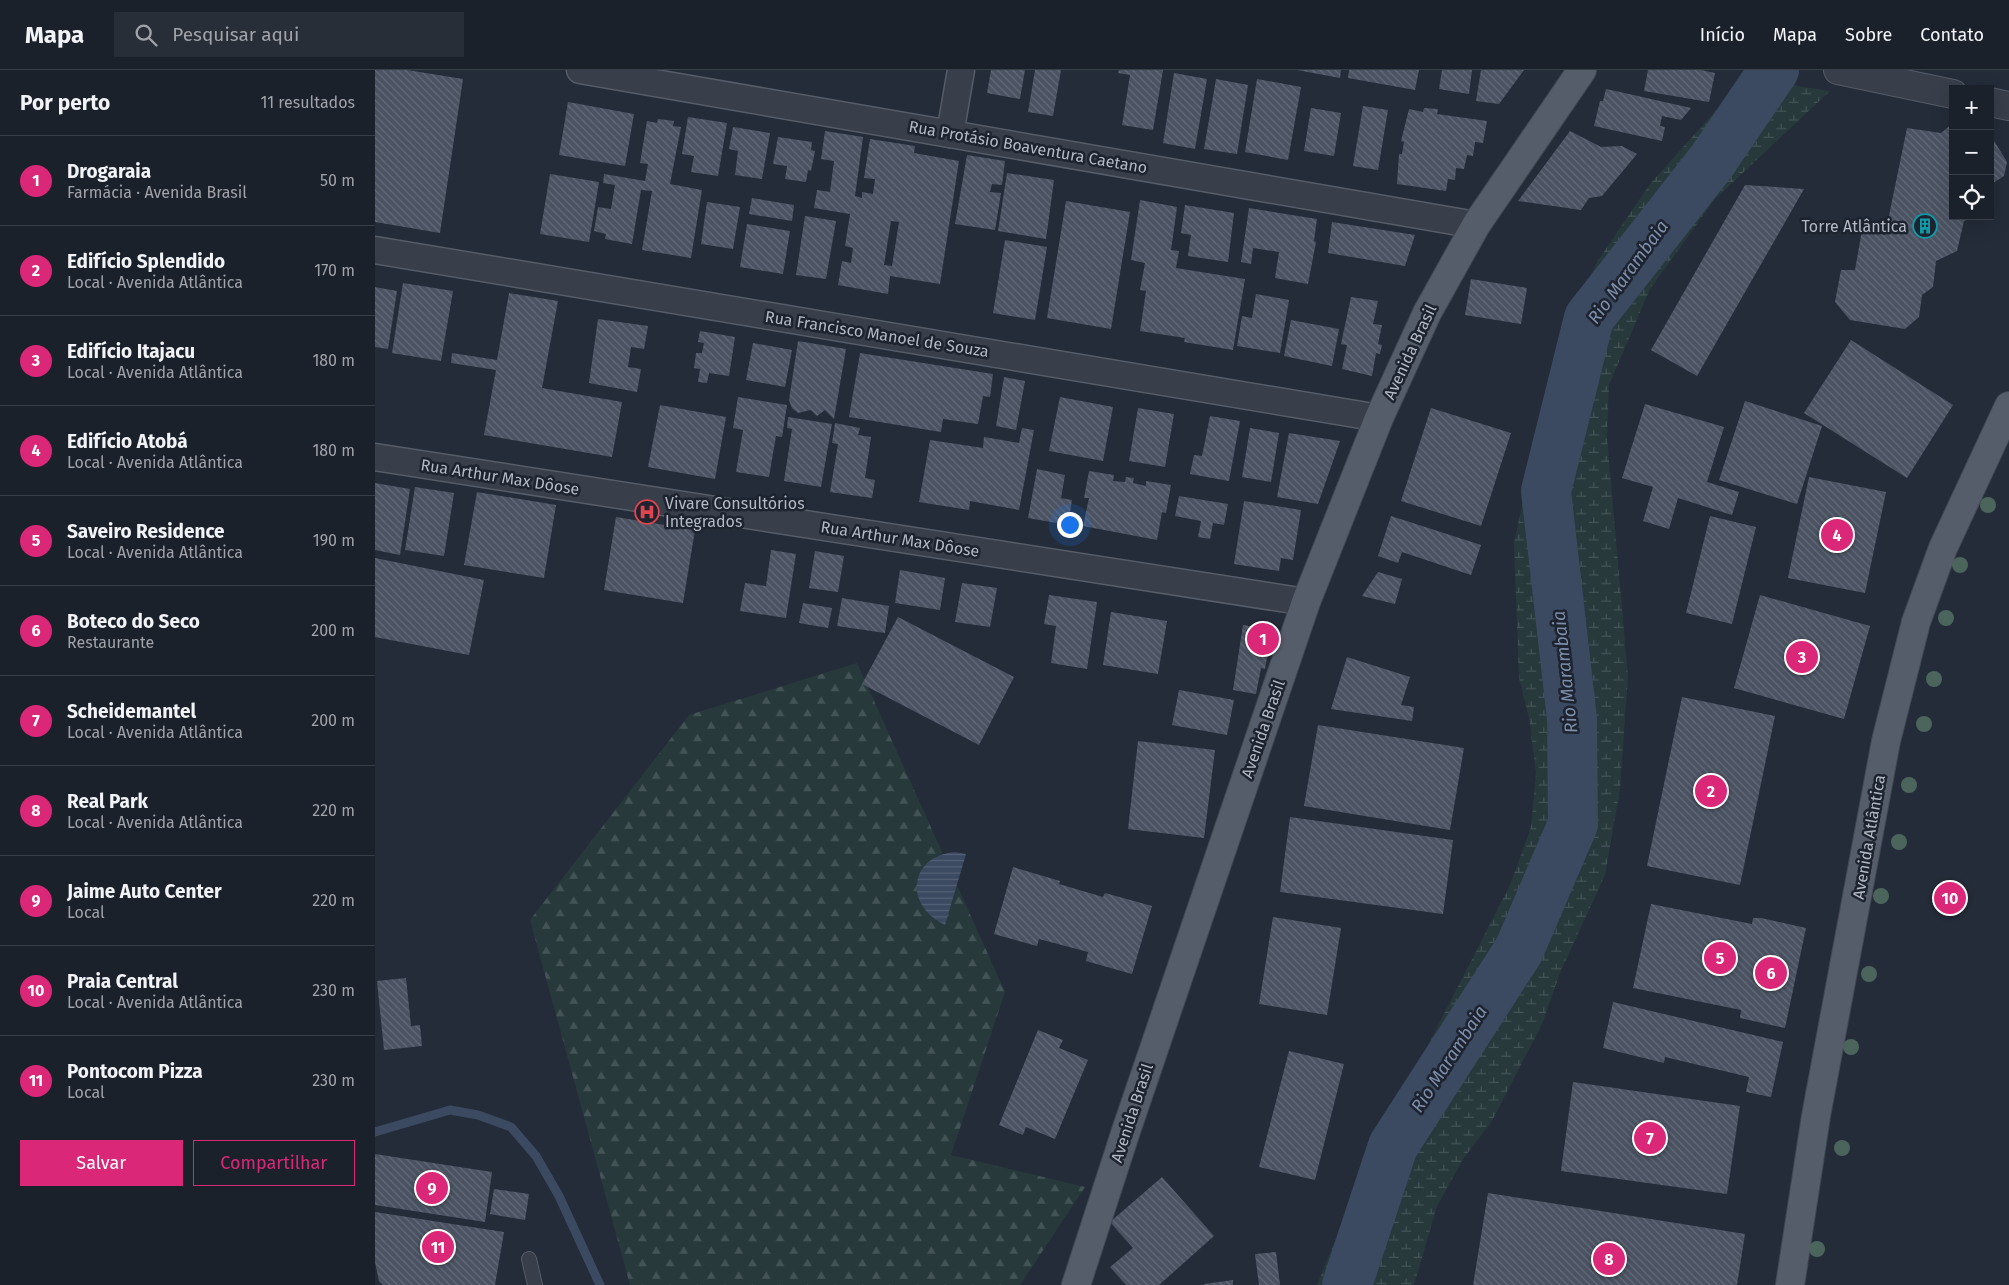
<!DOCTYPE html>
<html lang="pt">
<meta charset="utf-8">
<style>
:root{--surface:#1b212b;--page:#282e37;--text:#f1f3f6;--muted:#a0a3a9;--line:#393e47;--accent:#db2777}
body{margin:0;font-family:"Fira Sans",sans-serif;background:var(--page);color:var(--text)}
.controls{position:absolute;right:15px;top:15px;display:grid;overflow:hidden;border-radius:0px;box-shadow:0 5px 20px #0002}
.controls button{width:45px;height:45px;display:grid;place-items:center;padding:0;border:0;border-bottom:1px solid var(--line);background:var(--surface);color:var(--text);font:25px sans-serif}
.you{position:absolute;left:694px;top:454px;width:18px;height:18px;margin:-12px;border:4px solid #fff;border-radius:50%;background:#1a73e8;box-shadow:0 0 0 8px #1a73e833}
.badge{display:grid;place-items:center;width:32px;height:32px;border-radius:50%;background:var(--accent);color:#fff;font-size:16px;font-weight:700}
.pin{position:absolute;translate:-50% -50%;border:2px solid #fff;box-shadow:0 1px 5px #0006}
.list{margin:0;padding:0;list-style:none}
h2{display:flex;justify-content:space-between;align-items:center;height:65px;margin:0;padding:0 20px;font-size:21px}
h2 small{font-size:16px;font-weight:400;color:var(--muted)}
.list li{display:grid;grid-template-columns:32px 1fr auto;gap:15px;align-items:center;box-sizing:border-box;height:90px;padding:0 20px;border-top:1px solid var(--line)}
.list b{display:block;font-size:19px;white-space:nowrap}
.list p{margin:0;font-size:16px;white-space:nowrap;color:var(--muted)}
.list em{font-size:16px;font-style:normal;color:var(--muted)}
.actions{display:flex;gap:10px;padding:15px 20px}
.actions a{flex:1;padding:11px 0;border:1px solid var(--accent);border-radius:0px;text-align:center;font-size:18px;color:var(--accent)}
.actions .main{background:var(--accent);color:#fff}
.icon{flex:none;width:28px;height:28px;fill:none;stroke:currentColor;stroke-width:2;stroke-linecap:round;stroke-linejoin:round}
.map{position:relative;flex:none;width:1634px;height:1215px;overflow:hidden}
header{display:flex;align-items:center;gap:30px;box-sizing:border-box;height:70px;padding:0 25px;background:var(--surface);border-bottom:1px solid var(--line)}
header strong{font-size:24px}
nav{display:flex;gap:28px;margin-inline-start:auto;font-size:18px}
.search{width:350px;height:45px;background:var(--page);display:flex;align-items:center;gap:12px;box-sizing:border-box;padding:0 18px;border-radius:0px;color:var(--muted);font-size:19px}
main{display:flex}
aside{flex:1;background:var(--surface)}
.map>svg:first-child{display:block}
.forest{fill:url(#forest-firs)}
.wetland{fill:url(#wetland-marsh)}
.water{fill:url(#water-rules)}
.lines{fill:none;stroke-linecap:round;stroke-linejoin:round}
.stream{stroke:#3b4961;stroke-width:9}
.river{stroke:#3b4961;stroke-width:50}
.building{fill:url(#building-back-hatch);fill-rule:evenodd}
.service-casing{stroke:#565c68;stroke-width:16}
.minor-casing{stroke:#565c68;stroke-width:29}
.tertiary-casing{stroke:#565c68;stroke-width:30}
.primary-casing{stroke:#414753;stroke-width:30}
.service{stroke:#383e4a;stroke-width:14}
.minor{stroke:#383e4a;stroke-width:26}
.tertiary{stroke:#383e4a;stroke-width:28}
.primary{stroke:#565d6a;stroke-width:28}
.tree{fill:#4c655c}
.labels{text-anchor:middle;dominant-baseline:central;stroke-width:5;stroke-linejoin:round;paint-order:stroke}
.street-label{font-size:16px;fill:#b3b9c5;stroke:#1d232f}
.poi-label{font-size:16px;fill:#b3b9c5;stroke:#1d232f;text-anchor:end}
.water-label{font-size:18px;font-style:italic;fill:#7d8eab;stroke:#1d232f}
</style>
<header>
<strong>Mapa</strong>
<div class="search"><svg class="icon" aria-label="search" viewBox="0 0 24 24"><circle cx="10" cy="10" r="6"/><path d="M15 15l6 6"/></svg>Pesquisar aqui</div>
<nav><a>Início</a><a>Mapa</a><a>Sobre</a><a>Contato</a></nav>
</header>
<main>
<aside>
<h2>Por perto<small>11 resultados</small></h2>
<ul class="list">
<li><span class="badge">1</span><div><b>Drogaraia</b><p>Farmácia · Avenida Brasil</p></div><em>50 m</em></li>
<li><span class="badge">2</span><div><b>Edifício Splendido</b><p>Local · Avenida Atlântica</p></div><em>170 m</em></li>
<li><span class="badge">3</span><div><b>Edifício Itajacu</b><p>Local · Avenida Atlântica</p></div><em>180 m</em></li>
<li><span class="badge">4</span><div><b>Edifício Atobá</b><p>Local · Avenida Atlântica</p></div><em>180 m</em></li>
<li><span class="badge">5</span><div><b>Saveiro Residence</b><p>Local · Avenida Atlântica</p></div><em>190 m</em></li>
<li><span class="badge">6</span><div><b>Boteco do Seco</b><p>Restaurante</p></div><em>200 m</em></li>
<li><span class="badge">7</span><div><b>Scheidemantel</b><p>Local · Avenida Atlântica</p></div><em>200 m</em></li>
<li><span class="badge">8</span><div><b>Real Park</b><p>Local · Avenida Atlântica</p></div><em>220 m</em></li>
<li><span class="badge">9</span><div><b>Jaime Auto Center</b><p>Local</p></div><em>220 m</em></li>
<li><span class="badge">10</span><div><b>Praia Central</b><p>Local · Avenida Atlântica</p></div><em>230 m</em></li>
<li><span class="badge">11</span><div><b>Pontocom Pizza</b><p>Local</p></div><em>230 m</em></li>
</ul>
<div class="actions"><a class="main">Salvar</a><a>Compartilhar</a></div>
</aside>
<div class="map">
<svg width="1634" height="1215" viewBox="0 0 1634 1215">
<defs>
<pattern id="forest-firs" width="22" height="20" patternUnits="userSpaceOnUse" patternTransform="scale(1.25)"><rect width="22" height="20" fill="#27393b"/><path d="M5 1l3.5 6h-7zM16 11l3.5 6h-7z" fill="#445456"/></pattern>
<pattern id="wetland-marsh" width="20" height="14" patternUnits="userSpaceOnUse" patternTransform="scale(1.25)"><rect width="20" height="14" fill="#27393b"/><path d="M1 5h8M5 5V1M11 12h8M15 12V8" fill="none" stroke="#445456"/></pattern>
<pattern id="water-rules" width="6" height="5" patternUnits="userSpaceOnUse" patternTransform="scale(1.25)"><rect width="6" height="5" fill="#3b4961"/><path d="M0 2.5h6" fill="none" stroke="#556176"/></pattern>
<pattern id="building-back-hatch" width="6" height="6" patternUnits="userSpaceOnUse" patternTransform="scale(1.25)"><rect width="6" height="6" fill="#4b5363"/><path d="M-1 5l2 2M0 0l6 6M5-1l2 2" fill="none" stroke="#636a78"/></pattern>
</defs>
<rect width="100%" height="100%" fill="#242c39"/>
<!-- forest -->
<polygon class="forest" points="482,593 630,922 576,1085 710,1117 645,1215 255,1215 155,850 314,645"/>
<!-- wetland -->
<polygon class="wetland" points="1370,8 1455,21 1340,129 1275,219 1234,315 1232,368 1253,606 1245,719 1230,805 1185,903 1167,954 1117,1051 1088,1089 1062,1136 1039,1215 942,1215 988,1102 1135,815 1156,757 1161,703 1154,648 1144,608 1139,473 1181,278 1222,192 1275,114"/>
<!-- water -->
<path class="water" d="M580 782 591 784 570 855C528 835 534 786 580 782Z"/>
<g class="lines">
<!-- stream -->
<polyline class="stream" points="0,1062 75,1040 103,1045 136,1057 161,1086 184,1126 225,1215"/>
<!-- river -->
<polyline class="river" points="972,1215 1018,1076 1144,880 1198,754 1197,649 1171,421 1214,248 1337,91 1399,0"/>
</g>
<!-- building -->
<g class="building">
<polygon points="0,0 32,0 88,9 65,163 0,152"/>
<polygon points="616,0 650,0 645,29 612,23"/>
<polygon points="660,0 686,0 678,46 653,42"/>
<polygon points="744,0 788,0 778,60 747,55 755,5 743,3"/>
<polygon points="922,0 966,0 965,8"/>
<polygon points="974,0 1044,0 1040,20 973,8"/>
<polygon points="1067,0 1097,0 1094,24 1064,19"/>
<polygon points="1106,0 1149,0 1124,34 1101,31"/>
<polygon points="1273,0 1326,0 1340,3 1334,32 1269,21"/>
<polygon points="799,3 832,9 820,79 788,73"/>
<polygon points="841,9 873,15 862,84 829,79"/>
<polygon points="882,9 926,17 913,90 870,82"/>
<polygon points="1231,19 1245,22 1316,38 1306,50 1287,46 1285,56 1290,57 1287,71 1219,56 1225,31 1228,31"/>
<polygon points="193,32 259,44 250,96 184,85"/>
<polygon points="988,36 1013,40 1003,100 978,96"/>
<polygon points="936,38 966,43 959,86 929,81"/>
<polygon points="1049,38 1063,39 1062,44 1112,51 1108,73 1100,72 1098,86 1092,85 1089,99 1081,98 1080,110 1073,109 1071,121 1022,114 1024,84 1027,84 1029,72 1026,71 1034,39 1048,42"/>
<polygon points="313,47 352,53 343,106 316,102 319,86 307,84"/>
<polygon points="283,49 299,51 298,56 306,57 295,114 327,120 316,188 267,180 277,121 266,120 257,174 230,169 231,164 219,161 223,137 236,139 240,115 228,113 229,104 270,111 273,94 265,93 272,51 282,53"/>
<polygon points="1578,53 1578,146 1600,146 1589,151 1582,181 1561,191 1558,217 1547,225 1544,247 1530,259 1475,250 1460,232 1466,200 1480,200 1487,160 1510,165 1532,58 1566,63"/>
<polygon points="358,57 395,63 387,109 360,105 363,81 354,79"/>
<path d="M450 61 488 67 480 126 487 128V122L498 124 500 109 489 108 495 69 540 76 539 83 584 91 565 214 515 206 513 224 463 215 467 191 476 193 478 178 470 176 475 144 439 138 442 120 455 122 459 91 446 89ZM516 151 524 152 517 196 509 195Z"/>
<polygon points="1195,61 1226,77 1247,76 1262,84 1227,126 1214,128 1206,140 1143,131"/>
<polygon points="1615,64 1632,92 1629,106 1615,115"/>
<polygon points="403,67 437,72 436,80 440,81 436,101 433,100 431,112 410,109 412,96 398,94"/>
<polygon points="592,85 630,91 627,115 617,114 615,122 626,123 620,160 580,154"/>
<polygon points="632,103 679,110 671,169 623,161"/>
<polygon points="175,104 224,112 214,172 165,164"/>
<polygon points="1370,115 1429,119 1322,306 1276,280"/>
<polygon points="377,128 419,135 417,151 374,144"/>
<polygon points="765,130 802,137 796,180 804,181 801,198 870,209 858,280 809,272 810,268 765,261 771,221 765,220 770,193 756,190"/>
<polygon points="691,131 755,142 736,259 672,248"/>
<polygon points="332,132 365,137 358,179 326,174"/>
<polygon points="810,135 859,143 853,192 813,186 816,165 806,163"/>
<polygon points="874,138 942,149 939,171 941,172 933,214 900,208 904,182 878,178 876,194 866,192"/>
<polygon points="430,146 461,151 451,209 421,205"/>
<polygon points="957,152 1040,165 1030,196 953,183"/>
<polygon points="372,154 415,161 408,204 365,197"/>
<polygon points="630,170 672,177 660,250 618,243"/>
<polygon points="1096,209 1152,218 1146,254 1090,245"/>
<polygon points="28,213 78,221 66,291 17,283"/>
<polygon points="0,217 22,221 13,279 0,277"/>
<polygon points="134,223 183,231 167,318 247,332 237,387 109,365 121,300 76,293 77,283 122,290"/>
<polygon points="881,224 914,230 905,283 862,276 867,246 877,248"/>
<polygon points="976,227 1003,231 998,254 1007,255 1003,274 1007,275 1005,284 1001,283 997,306 967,299 972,275 966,274"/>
<polygon points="223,249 273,256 269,279 256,277 253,297 266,299 262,322 214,313"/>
<polygon points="916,250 964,259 957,296 909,286"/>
<polygon points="325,261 360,267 354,306 334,303 332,313 323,312 325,299 319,298 321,283 327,283 329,273 323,272"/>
<polygon points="1476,270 1578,335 1532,408 1429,343"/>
<polygon points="423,271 471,279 459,349 450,340 442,346 436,340 423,343 417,338 414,330"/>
<polygon points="378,273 417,280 410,317 371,310"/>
<polygon points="485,283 618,304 615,327 608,326 603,354 568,349 566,362 474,347"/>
<polygon points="629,307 650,311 641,360 621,356"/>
<polygon points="363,327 412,335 407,367 401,366 394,407 361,402 368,360 358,358"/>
<polygon points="685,327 738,337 728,391 674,381"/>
<polygon points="1370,331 1447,356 1422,434 1344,410"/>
<polygon points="1270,334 1349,357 1332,412 1364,422 1357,445 1303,428 1294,459 1268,451 1278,417 1247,408"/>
<polygon points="285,335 351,347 340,409 273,397"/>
<polygon points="763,338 799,344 790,397 754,391"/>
<polygon points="1056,338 1136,363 1106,456 1026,431"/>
<polygon points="835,346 865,351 854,411 815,404 819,385 827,386"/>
<polygon points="413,347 457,354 446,417 409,411 417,359 412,358"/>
<polygon points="460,353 485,358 483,365 496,367 490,408 500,410 497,428 455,422 463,374 457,373"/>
<polygon points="647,358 659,360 644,440 595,431 594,440 544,432 555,370 608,378 609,367 644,373"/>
<polygon points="875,358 904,363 896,412 867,407"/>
<polygon points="914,363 965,371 943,434 902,427"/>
<polygon points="662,399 690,405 686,428 697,430 693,455 653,448"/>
<polygon points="714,401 739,405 738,411 750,412 751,407 759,408 758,413 771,416 771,411 796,415 791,443 787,442 782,470 708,456 714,428 709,428"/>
<polygon points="1434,407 1511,422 1490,523 1413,508"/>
<polygon points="0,413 35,419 25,485 0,480"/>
<polygon points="40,417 79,423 69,486 30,480"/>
<polygon points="102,422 181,435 169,508 89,495"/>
<polygon points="804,426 853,434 849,455 838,453 835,469 823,467 826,451 800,446"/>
<polygon points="869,431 926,440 918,490 906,488 904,501 859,494"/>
<polygon points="1016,446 1106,475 1096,505 1027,482 1023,493 1003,486"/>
<polygon points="1335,446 1381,457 1357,554 1311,543"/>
<polygon points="241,447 320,460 308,533 229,520"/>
<polygon points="396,480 421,484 411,548 365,541 370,513 391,516"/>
<polygon points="440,481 469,486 463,522 434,518"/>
<polygon points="0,488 109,510 94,585 0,567"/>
<polygon points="525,500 570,508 565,540 520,533"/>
<polygon points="1003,502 1027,509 1020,534 987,526"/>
<polygon points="587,513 622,518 615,557 580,552"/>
<polygon points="674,525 722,532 712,599 676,593 681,556 669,554"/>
<polygon points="1385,525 1495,556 1469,649 1359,618"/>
<polygon points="467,528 514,536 510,563 462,556"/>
<polygon points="428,533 457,538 453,558 424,553"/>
<polygon points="736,542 792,551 783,604 728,595"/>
<polygon points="523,547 639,607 604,675 487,614"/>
<polygon points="868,555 901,560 897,583 893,582 890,599 886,598 881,624 858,620"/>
<polygon points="972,587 1035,607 1026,635 1039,637 1037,651 956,639"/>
<polygon points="804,620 859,630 852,665 797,655"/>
<polygon points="1307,627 1400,646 1365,815 1272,796"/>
<polygon points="943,655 1089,678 1075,760 929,736"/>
<polygon points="763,671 840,680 829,768 753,759"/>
<polygon points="915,747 1078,770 1068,844 905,822"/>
<polygon points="638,797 685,811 684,814 728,827 730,823 777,836 757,904 711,891 713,882 664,869 662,876 619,864"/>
<polygon points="1276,834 1377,854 1378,848 1386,848 1431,858 1410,958 1365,948 1366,940 1258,918"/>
<polygon points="898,847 966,858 952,945 884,934"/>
<polygon points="31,908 36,956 45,955 47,976 9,980 2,911"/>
<polygon points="1238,932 1408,972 1396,1027 1371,1022 1374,1007 1290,987 1289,993 1228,978"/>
<polygon points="663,960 688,970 684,978 713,990 680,1069 651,1057 648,1065 624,1055"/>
<polygon points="914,981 969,994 940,1110 884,1097"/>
<polygon points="1198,1012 1365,1036 1352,1124 1186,1101"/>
<polygon points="0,1084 117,1102 110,1152 0,1135"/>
<polygon points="787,1107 839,1166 784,1215 751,1215 735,1197 758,1178 735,1152"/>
<polygon points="119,1119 154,1124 150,1150 115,1144"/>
<polygon points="1113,1123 1370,1164 1362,1215 1098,1215"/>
<polygon points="0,1142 129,1162 120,1215 8,1215 4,1211 0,1192"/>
<polygon points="901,1182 905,1215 884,1215 880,1184"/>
<polygon points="858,1210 858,1215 829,1215 829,1214"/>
</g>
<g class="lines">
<!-- service casing -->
<g class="service-casing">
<polyline id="service" points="154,1189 160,1215"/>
</g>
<!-- minor casing -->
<g class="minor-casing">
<g id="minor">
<polyline points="205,0 1101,155"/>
<polyline points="575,64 586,0"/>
<polyline points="0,180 1004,348"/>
<polyline points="0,387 931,532"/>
</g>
</g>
<!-- tertiary casing -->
<g class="tertiary-casing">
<g id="tertiary">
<polyline points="1463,0 1578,24"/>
<polyline points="1615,32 1634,36"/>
</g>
</g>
<!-- primary casing -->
<g class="primary-casing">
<g id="primary">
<polyline points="701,1215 751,1061 931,532 1004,348 1052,243 1101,155 1207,0"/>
<polyline points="1415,1215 1441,1046 1511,671 1541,552 1568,478 1634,336"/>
</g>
</g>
<!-- service -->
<use href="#service" class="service"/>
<!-- minor -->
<use href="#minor" class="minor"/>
<!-- tertiary -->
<use href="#tertiary" class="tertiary"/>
<!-- primary -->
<use href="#primary" class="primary"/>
</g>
<!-- trees -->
<g class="tree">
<circle cx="1613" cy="435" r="8"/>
<circle cx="1585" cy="495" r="8"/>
<circle cx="1571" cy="548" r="8"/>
<circle cx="1559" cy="609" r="8"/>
<circle cx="1549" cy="654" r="8"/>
<circle cx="1534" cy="715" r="8"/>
<circle cx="1524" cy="772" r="8"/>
<circle cx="1506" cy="826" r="8"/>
<circle cx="1494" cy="904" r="8"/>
<circle cx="1476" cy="977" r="8"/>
<circle cx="1467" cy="1078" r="8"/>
<circle cx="1442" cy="1179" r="8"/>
</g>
<!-- icons -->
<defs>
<g id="building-ring" transform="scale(1.25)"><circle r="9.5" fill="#1d232f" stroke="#0f9aa8" stroke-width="1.5"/><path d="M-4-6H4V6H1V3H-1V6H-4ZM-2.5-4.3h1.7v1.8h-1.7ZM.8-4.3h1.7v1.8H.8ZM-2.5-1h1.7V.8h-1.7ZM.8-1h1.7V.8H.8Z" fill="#0f9aa8"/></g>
<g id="hospital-ring" transform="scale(1.25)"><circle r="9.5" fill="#1d232f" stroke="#e0444e" stroke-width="1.5"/><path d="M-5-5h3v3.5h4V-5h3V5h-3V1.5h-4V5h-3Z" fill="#e0444e"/></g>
</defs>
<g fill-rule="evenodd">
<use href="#building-ring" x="1550" y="156"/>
<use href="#hospital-ring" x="272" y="442"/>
</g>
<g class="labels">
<!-- street labels -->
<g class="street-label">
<text transform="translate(653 77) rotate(10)">Rua Protásio Boaventura Caetano</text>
<text transform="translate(502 264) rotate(9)">Rua Francisco Manoel de Souza</text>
<text transform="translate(1035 282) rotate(-65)">Avenida Brasil</text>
<text transform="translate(125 407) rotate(9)">Rua Arthur Max Dôose</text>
<text transform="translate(525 469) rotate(9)">Rua Arthur Max Dôose</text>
<text transform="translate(888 659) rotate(-71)">Avenida Brasil</text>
<text transform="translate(1494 767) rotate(-80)">Avenida Atlântica</text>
<text transform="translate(757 1043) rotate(-72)">Avenida Brasil</text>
</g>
<!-- poi labels -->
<g class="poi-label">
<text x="1532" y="156">Torre Atlântica</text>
<text x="290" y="433" text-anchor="start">Vivare Consultórios<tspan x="290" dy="18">Integrados</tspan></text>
</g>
<!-- water labels -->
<g class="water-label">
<text transform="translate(1253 202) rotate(-54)">Rio Marambaia</text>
<text transform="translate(1190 602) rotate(-96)">Rio Marambaia</text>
<text transform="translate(1074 989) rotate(-57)">Rio Marambaia</text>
</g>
</g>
</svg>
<div class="controls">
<button>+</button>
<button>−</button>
<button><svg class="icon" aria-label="locate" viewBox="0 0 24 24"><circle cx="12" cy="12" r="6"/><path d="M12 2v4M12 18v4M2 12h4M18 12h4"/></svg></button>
</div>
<div class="you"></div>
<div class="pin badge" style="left:888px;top:569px">1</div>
<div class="pin badge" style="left:1336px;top:721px">2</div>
<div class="pin badge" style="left:1427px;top:587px">3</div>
<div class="pin badge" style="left:1462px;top:465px">4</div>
<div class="pin badge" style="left:1345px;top:888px">5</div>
<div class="pin badge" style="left:1396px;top:903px">6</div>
<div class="pin badge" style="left:1275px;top:1068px">7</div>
<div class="pin badge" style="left:1234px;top:1189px">8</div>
<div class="pin badge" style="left:57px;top:1118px">9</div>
<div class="pin badge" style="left:1575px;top:828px">10</div>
<div class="pin badge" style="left:63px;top:1177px">11</div>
</div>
</main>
